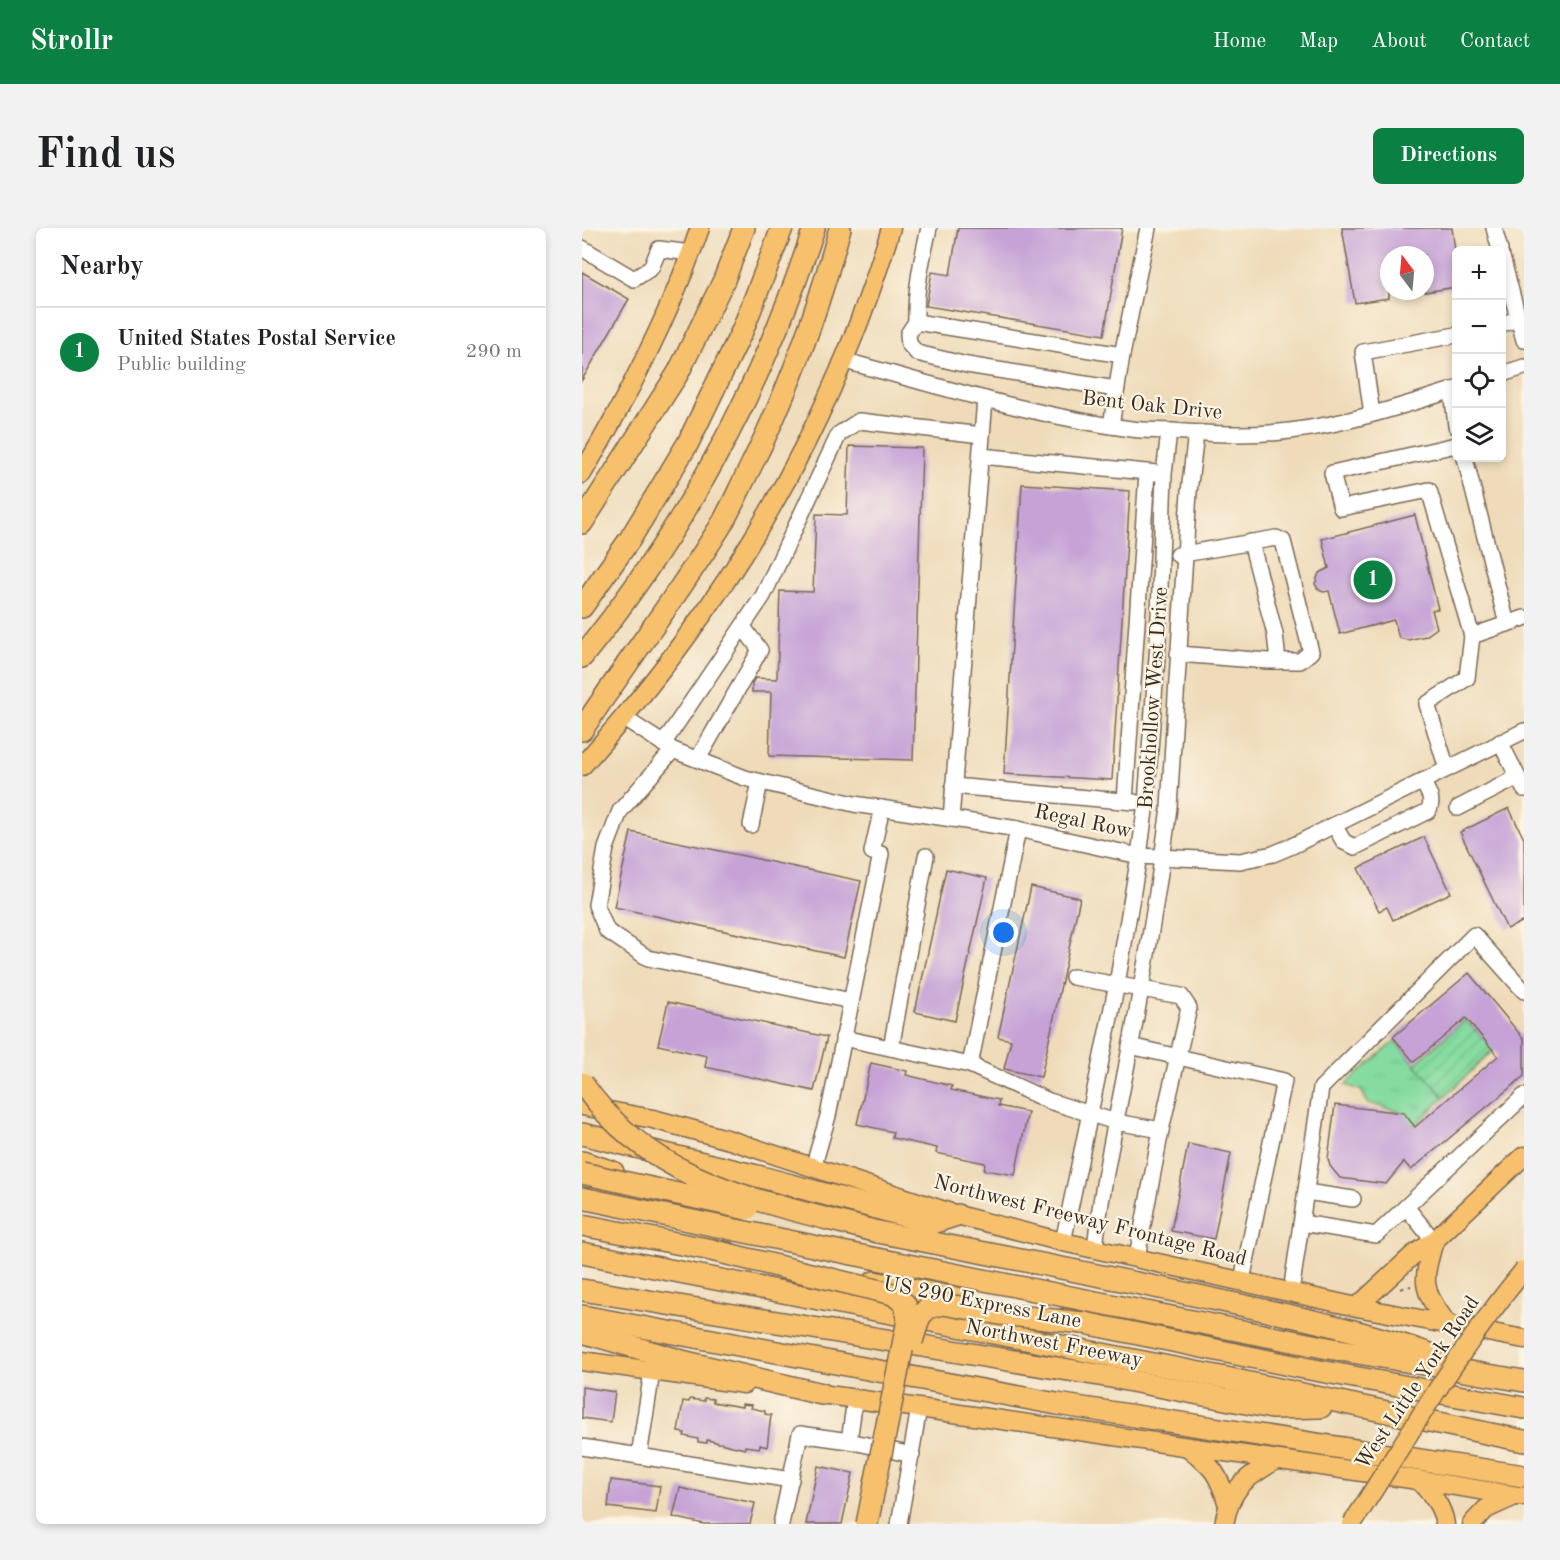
<!DOCTYPE html>
<meta charset="utf-8">
<style>
:root{--surface:#fff;--page:#f2f2f2;--text:#202124;--muted:#757577;--line:#e0e0e0;--accent:#0b8043}
body{margin:0;font-family:"Old Standard TT",serif;background:var(--page);color:var(--text)}
.controls{position:absolute;right:18px;top:18px;display:grid;overflow:hidden;border-radius:9px;box-shadow:0 3px 9px #0003}
.controls button{width:54px;height:54px;display:grid;place-items:center;padding:0;border:0;border-bottom:2px solid var(--line);background:var(--surface);color:var(--text);font:30px sans-serif}
.compass{position:absolute;left:798px;top:18px;width:54px;height:54px;border-radius:50%;background:var(--surface);box-shadow:0 3px 9px #0003;rotate:344deg}
.you{position:absolute;left:422px;top:705px;width:21px;height:21px;margin:-15px;border:4px solid #fff;border-radius:50%;background:#1a73e8;box-shadow:0 0 0 9px #1a73e833}
.badge{display:grid;place-items:center;width:39px;height:39px;border-radius:50%;background:var(--accent);color:#fff;font-size:20px;font-weight:700}
.pin{position:absolute;translate:-50% -50%;border:3px solid #fff;box-shadow:0 2px 6px #0006}
.list{margin:0;padding:0;list-style:none}
h2{display:flex;justify-content:space-between;align-items:center;height:78px;margin:0;padding:0 24px;font-size:26px}
h2 small{font-size:20px;font-weight:400;color:var(--muted)}
.list li{display:grid;grid-template-columns:39px 1fr auto;gap:18px;align-items:center;box-sizing:border-box;height:90px;padding:0 24px;border-top:2px solid var(--line)}
.list b{display:block;font-size:22px;white-space:nowrap}
.list p{margin:0;font-size:20px;white-space:nowrap;color:var(--muted)}
.list em{font-size:20px;font-style:normal;color:var(--muted)}
.icon{flex:none;width:33px;height:33px;fill:none;stroke:currentColor;stroke-width:2;stroke-linecap:round;stroke-linejoin:round}
.map{position:relative;flex:none;width:942px;height:1296px;overflow:hidden;border-radius:9px}
header{display:flex;align-items:center;gap:36px;box-sizing:border-box;height:84px;padding:0 30px;background:var(--accent);color:#fff}
header strong{font-size:28px}
nav{display:flex;gap:33px;margin-inline-start:auto;font-size:21px}
.intro{display:flex;align-items:center;justify-content:space-between;box-sizing:border-box;height:144px;padding:0 36px}
h1{margin:0;font-size:42px}
.button{padding:15px 27px;border-radius:9px;background:var(--accent);color:#fff;font-size:21px;font-weight:700}
main{display:flex;gap:36px;padding:0 36px}
aside{flex:1;background:var(--surface);border-radius:9px;box-shadow:0 3px 9px #0003}
.map>svg:first-child{display:block}
.grass{fill:url(#grass-tufts);stroke:#60835f;stroke-width:1.5}
.garden{fill:url(#garden-furrows);stroke:#60835f;stroke-width:1.5}
.building{fill:#c6a3d7}
.lines{fill:none;stroke-linecap:round;stroke-linejoin:round}
.minor-casing{stroke:#7a6855;stroke-width:18}
.major-casing{stroke:#7a6855;stroke-width:21}
.highway-casing{stroke:#7a6855;stroke-width:24}
.path{stroke:#7a6855;stroke-width:2;stroke-dasharray:4.5 4.5;stroke-linecap:butt}
.minor{stroke:#fff;stroke-width:15}
.major{stroke:#f7c06c;stroke-width:18}
.highway{stroke:#f7c06c;stroke-width:21}
.major-bridge-casing{stroke:#7a6855;stroke-width:21;stroke-linecap:butt}
.highway-bridge-casing{stroke:#7a6855;stroke-width:24;stroke-linecap:butt}
.major-bridge{stroke:#f7c06c;stroke-width:18}
.highway-bridge{stroke:#f7c06c;stroke-width:21}
.labels{text-anchor:middle;dominant-baseline:central;stroke-width:4.5;stroke-linejoin:round;paint-order:stroke}
.street-label{font-size:21px;fill:#3b2a1e;stroke:#fcf5e5}
</style>
<header>
<strong>Strollr</strong>
<nav><a>Home</a><a>Map</a><a>About</a><a>Contact</a></nav>
</header>
<div class="intro"><h1>Find us</h1><a class="button">Directions</a></div>
<main>
<aside>
<h2>Nearby<small></small></h2>
<ul class="list">
<li><span class="badge">1</span><div><b>United States Postal Service</b><p>Public building</p></div><em>290 m</em></li>
</ul>
</aside>
<div class="map">
<svg width="942" height="1296" viewBox="0 0 942 1296">
<defs>
<pattern id="grass-tufts" width="24" height="20" patternUnits="userSpaceOnUse" patternTransform="scale(1.5)"><rect width="24" height="20" fill="#86dca0"/><path d="M3 7l-1-3M5 7V3M7 7l1-3M15 17l-1-3M17 17v-4M19 17l1-3" fill="none" stroke="#75bd89"/></pattern>
<pattern id="garden-furrows" width="10" height="10" patternUnits="userSpaceOnUse" patternTransform="scale(1.5)"><rect width="10" height="10" fill="#86dca0"/><path d="M-1 1l2-2M0 10L10 0M9 11l2-2" fill="none" stroke="#75bd89"/></pattern>
</defs>
<rect width="100%" height="100%" fill="#fcf5e5"/>
<filter id="ink" filterUnits="userSpaceOnUse"><feTurbulence type="fractalNoise" baseFrequency=".0167" numOctaves="2"/><feDisplacementMap in="SourceGraphic" scale="12" xChannelSelector="R" yChannelSelector="G"/><feConvolveMatrix kernelMatrix="1 2 1 2 8 2 1 2 1" color-interpolation-filters="sRGB"/></filter>
<filter id="wash" filterUnits="userSpaceOnUse"><feTurbulence type="fractalNoise" baseFrequency=".008" numOctaves="4" result="noise"/><feDisplacementMap in="SourceGraphic" scale="24" xChannelSelector="R" yChannelSelector="G"/><feGaussianBlur stdDeviation="1.35" result="paint"/><feColorMatrix in="noise" values="0 0 0 0 0 0 0 0 0 0 0 0 0 0 0 0 0 1.4 0 .05"/><feComposite in="paint" operator="in"/></filter>
<g filter="url(#wash)">
<rect width="100%" height="100%" fill="#efdbba"/>
<!-- grass -->
<polygon class="grass" points="883,792 912,821 829,901 819,894 819,884 786,875 779,862 763,857 813,813 833,836"/>
<!-- garden -->
<polygon class="garden" points="883,792 912,821 862,869 833,836"/>
<g id="blocks">
<!-- building -->
<g class="building">
<polygon points="376,0 540,0 522,107 344,78 350,44 368,47"/>
<polygon points="760,0 870,0 874,30 874,59 843,64 843,27 807,27 807,70 773,75"/>
<polygon points="0,44 47,71 0,152"/>
<polygon points="267,218 340,220 331,532 187,528 189,464 170,464 170,455 173,450 195,451 198,363 231,364 234,286 265,287"/>
<polygon points="440,256 548,263 530,552 422,546"/>
<polygon points="833,287 856,381 850,382 855,400 844,408 826,412 817,410 812,392 758,406 747,363 741,364 736,361 733,356 737,345 747,340 740,311"/>
<polygon points="927,580 942,611 942,693 925,701 878,604"/>
<polygon points="49,604 279,653 262,729 32,679"/>
<polygon points="842,609 869,665 811,692 805,679 797,683 776,640"/>
<polygon points="364,641 405,650 373,793 333,784"/>
<polygon points="449,659 498,670 459,849 422,841 429,812 416,809"/>
<polygon points="887,745 942,811 942,848 829,942 822,934 804,956 758,950 748,938 746,931 753,877 822,885 833,899 916,828 884,790 832,834 811,809"/>
<polygon points="86,774 245,809 232,863 123,839 125,828 76,817"/>
<polygon points="289,835 325,843 324,847 370,858 369,862 417,872 416,878 446,884 433,947 402,942 403,935 354,925 355,920 310,910 311,904 275,896"/>
<polygon points="606,916 649,925 632,1011 589,1003"/>
<polygon points="0,1159 33,1164 29,1194 0,1190"/>
<polygon points="122,1170 131,1171 131,1174 160,1179 160,1176 170,1177 169,1180 183,1183 183,1186 189,1187 185,1219 178,1217 177,1220 163,1218 163,1221 125,1212 125,1215 116,1214 116,1211 102,1208 103,1205 96,1204 101,1173 107,1174 108,1171 122,1173"/>
<polygon points="236,1238 271,1245 260,1296 224,1296"/>
<polygon points="29,1252 78,1258 74,1285 26,1279"/>
<polygon points="98,1260 173,1275 168,1296 122,1296 91,1289"/>
</g>
</g>
</g>
<g filter="url(#ink)">
<use href="#blocks" fill-opacity="0" stroke="#7a6855" stroke-width="1.5"/>
<g class="lines">
<!-- minor casing -->
<g class="minor-casing">
<g id="minor">
<path d="M347 0C340 31 333 62 334 94L540 127 529 198"/>
<polyline points="912,0 918,22"/>
<polyline points="0,20 52,51 69,40 77,21 109,25"/>
<polyline points="920,29 942,112"/>
<polyline points="334,94 326,106 327,116 335,125 385,137 534,161"/>
<polyline points="920,96 936,91"/>
<polyline points="540,127 566,0"/>
<path d="M263 133C357 158 452 188 549 201 563 203 576 202 590 203 629 206 668 208 708 203 765 196 820 178 874 161"/>
<polyline points="920,146 942,139"/>
<polyline points="870,162 874,198"/>
<polyline points="790,186 781,124 874,107"/>
<polyline points="874,217 750,245 759,280 847,262 890,408"/>
<polyline points="399,228 575,245"/>
<polyline points="883,230 925,396"/>
<polyline points="669,314 693,406 696,433"/>
<polyline points="596,327 694,310 701,313 729,424 718,433 686,433 596,426"/>
<polyline points="42,490 91,522 163,550 272,576 436,601 557,628 658,633 691,626 710,618 942,503"/>
<polyline points="918,514 942,561"/>
<polyline points="81,516 181,368 257,206 277,193 400,207"/>
<polyline points="91,522 38,583 24,620 14,677 25,703 66,730 269,773"/>
<polyline points="116,531 178,422 161,399"/>
<polyline points="865,541 845,476 885,450 890,408 942,390"/>
<polyline points="371,558 552,574"/>
<polyline points="543,573 565,245"/>
<polyline points="876,580 936,549"/>
<polyline points="369,591 403,171"/>
<polyline points="169,597 178,554"/>
<path d="M752 597 762 614 773 619 846 583C853 572 846 564 840 553"/>
<polyline points="491,749 599,768 607,780 579,902 555,1029"/>
<polyline points="261,810 388,837 467,873 534,894 579,902"/>
<polyline points="548,818 702,853 660,1052"/>
<polyline points="309,820 344,628"/>
<polyline points="388,837 436,601"/>
<polyline points="231,940 246,888 299,626 290,624 300,580"/>
<polyline points="724,964 771,971"/>
<polyline points="824,979 852,1013"/>
<polyline points="720,995 794,1007 942,868"/>
<polyline points="481,1014 535,756 557,628 564,575 576,416 582,246 587,203"/>
<path d="M513 1021C519 960 533 900 544 841 561 754 576 667 587 579L607 264 614 205"/>
<polyline points="709,1064 739,860 892,707 942,763"/>
<polyline points="267,1213 330,1227"/>
<polyline points="0,1219 209,1252"/>
<polyline points="57,1228 70,1144"/>
<polyline points="199,1296 218,1206 267,1213 273,1171"/>
<polyline points="317,1296 337,1180"/>
</g>
</g>
<!-- major casing -->
<g class="major-casing">
<g id="major">
<path d="M0 246C47 167 88 86 118 0"/>
<path d="M0 538C36 497 71 455 103 411 195 288 265 147 309 0"/>
<polyline points="0,878 71,891 148,912 375,987 481,1014 775,1079 942,1111"/>
<path d="M852 1013C840 1055 839 1059 865 1096"/>
<polyline points="775,1079 831,1027 852,1013 942,928"/>
<polyline points="0,1133 162,1156"/>
<polyline points="226,1164 836,1252 942,1269"/>
<path d="M607 1220C632 1241 636 1244 646 1277"/>
<path d="M836 1252C849 1265 860 1277 863 1296"/>
<path d="M642 1296C649 1259 663 1250 694 1232"/>
<polyline points="890,1296 904,1281 933,1268"/>
</g>
</g>
<!-- highway casing -->
<g class="highway-casing">
<g id="highway">
<polyline points="0,295 96,145 142,52 162,0"/>
<polyline points="0,379 48,311 106,215 161,101 200,0"/>
<path d="M0 429C104 300 181 157 232 0"/>
<path d="M0 502C45 434 95 368 138 299 149 281 157 261 167 242 207 163 235 86 258 0"/>
<polyline points="0,906 179,949 350,995 375,987"/>
<polyline points="0,934 31,944"/>
<polyline points="0,970 255,1023 746,1120 942,1153"/>
<polyline points="0,997 146,1025"/>
<path d="M296 1004C411 1027 526 1048 640 1073 711 1088 783 1103 851 1127"/>
<polyline points="0,1025 644,1150 942,1213"/>
<polyline points="292,1054 385,1072"/>
<polyline points="0,1062 529,1149 690,1180 739,1179"/>
<polyline points="0,1088 475,1176 942,1248"/>
<polyline points="483,1091 722,1140 942,1180"/>
<polyline points="0,1104 104,1134 240,1166"/>
</g>
</g>
<!-- path -->
<polyline class="path" points="818,1061 829,1058"/>
<!-- minor -->
<use href="#minor" class="minor"/>
<!-- major -->
<use href="#major" class="major"/>
<!-- highway -->
<use href="#highway" class="highway"/>
<!-- major-bridge casing -->
<g class="major-bridge-casing">
<path id="major-bridge" d="M770 1296C825 1210 877 1121 942 1042"/>
</g>
<!-- highway-bridge casing -->
<g class="highway-bridge-casing">
<g id="highway-bridge">
<path d="M0 855C70 958 185 974 296 1004"/>
<polyline points="0,945 165,981"/>
<polyline points="129,1022 311,1066 323,1076 326,1091 324,1102 285,1296"/>
<polyline points="330,1113 338,1088 346,1080 361,1076 418,1086 501,1095"/>
</g>
</g>
<!-- major-bridge -->
<use href="#major-bridge" class="major-bridge"/>
<!-- highway-bridge -->
<use href="#highway-bridge" class="highway-bridge"/>
</g>
</g>
<g class="labels">
<!-- street labels -->
<g class="street-label">
<text transform="translate(570 178) rotate(6)">Bent Oak Drive</text>
<text transform="translate(572 470) rotate(-86)">Brookhollow West Drive</text>
<text transform="translate(501 594) rotate(12)">Regal Row</text>
<text transform="translate(508 993) rotate(14)">Northwest Freeway Frontage Road</text>
<text transform="translate(400 1075) rotate(11)">US 290 Express Lane</text>
<text transform="translate(472 1116) rotate(11)">Northwest Freeway</text>
<text transform="translate(836 1155) rotate(-56)">West Little York Road</text>
</g>
</g>
</svg>
<div class="controls">
<button>+</button>
<button>−</button>
<button><svg class="icon" aria-label="locate" viewBox="0 0 24 24"><circle cx="12" cy="12" r="6"/><path d="M12 2v4M12 18v4M2 12h4M18 12h4"/></svg></button>
<button><svg class="icon" aria-label="layers" viewBox="0 0 24 24"><path d="M12 4l9 5-9 5-9-5zM3 14l9 5 9-5"/></svg></button>
</div>
<svg class="compass" viewBox="-18 -18 36 36"><path d="M0-13l5 13h-10z" fill="#e53935"/><path d="M0 13l5-13h-10z" fill="#757577"/></svg>
<div class="you"></div>
<div class="pin badge" style="left:791px;top:352px">1</div>
</div>
</main>
